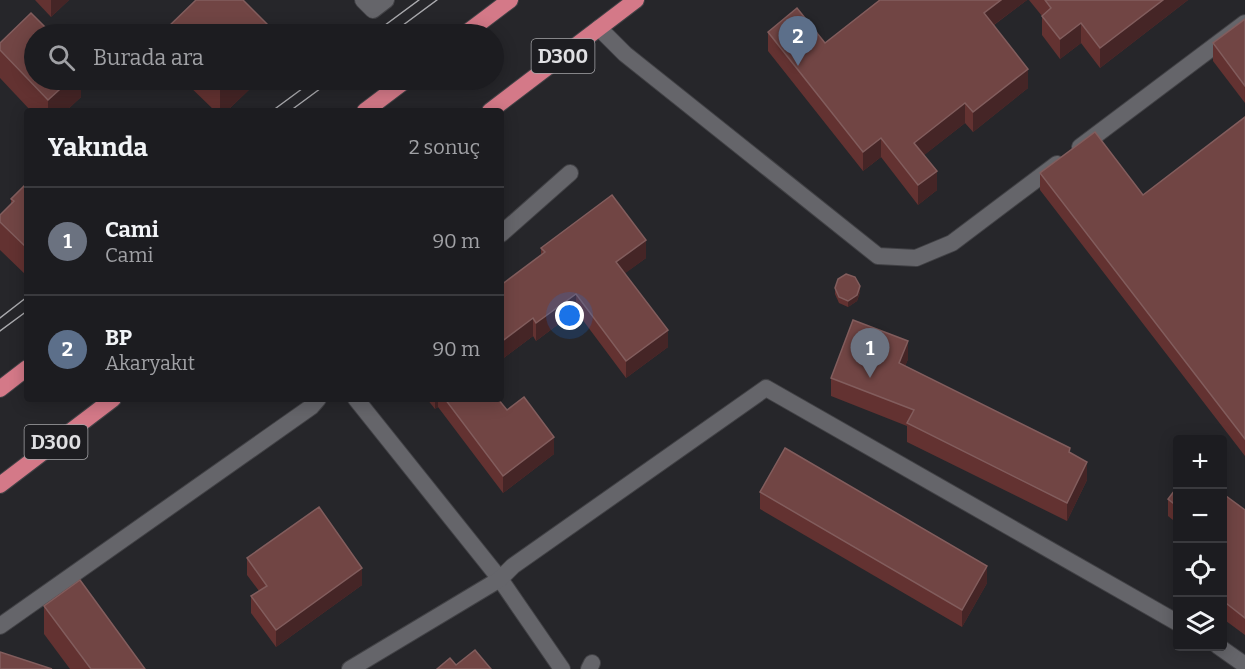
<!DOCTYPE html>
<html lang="tr">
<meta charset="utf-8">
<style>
:root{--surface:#1c1c20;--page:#29292d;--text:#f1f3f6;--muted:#a0a1a5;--line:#3a3a3e;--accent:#31d4a9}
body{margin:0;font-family:Bitter,serif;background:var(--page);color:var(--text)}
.controls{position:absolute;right:18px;bottom:18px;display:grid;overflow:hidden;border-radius:6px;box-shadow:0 3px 15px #0003}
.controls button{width:54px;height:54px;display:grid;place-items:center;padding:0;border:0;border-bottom:2px solid var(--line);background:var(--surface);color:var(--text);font:30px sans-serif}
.you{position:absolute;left:570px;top:316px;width:21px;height:21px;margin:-15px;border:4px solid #fff;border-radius:50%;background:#1a73e8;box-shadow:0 0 0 9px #1a73e833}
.badge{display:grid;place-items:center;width:39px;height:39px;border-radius:50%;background:var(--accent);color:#fff;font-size:20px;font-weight:700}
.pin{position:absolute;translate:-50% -50px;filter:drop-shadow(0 2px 3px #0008)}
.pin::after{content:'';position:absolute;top:32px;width:21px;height:18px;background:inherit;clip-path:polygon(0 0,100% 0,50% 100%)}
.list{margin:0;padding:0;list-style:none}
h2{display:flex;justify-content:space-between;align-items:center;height:78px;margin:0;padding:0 24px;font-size:26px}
h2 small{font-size:20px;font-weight:400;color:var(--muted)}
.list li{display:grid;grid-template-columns:39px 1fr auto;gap:18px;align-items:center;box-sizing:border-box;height:108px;padding:0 24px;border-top:2px solid var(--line)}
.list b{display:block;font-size:22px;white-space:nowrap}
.list p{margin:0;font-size:20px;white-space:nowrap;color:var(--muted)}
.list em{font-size:20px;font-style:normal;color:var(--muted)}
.icon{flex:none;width:33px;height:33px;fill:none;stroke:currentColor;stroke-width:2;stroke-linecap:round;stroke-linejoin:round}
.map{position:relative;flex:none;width:1245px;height:669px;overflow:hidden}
.search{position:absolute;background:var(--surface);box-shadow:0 3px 15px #0003;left:24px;top:24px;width:480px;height:66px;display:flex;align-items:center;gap:15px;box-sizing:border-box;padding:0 21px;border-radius:33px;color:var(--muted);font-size:22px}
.panel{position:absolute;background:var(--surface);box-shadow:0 3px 15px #0003;left:24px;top:108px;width:480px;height:294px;border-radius:6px}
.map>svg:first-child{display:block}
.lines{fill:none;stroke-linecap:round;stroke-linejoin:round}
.minor-casing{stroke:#414145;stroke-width:18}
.trunk-casing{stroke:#414145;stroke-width:18}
.minor{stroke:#65656a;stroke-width:16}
.trunk{stroke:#d47988;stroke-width:16}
.tram{stroke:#aaaaae;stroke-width:1.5}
.wall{fill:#633231}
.shaded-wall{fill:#452526}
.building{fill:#714544;stroke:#825d5d;stroke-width:1.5}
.labels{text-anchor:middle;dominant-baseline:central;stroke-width:5;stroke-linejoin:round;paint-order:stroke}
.shield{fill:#1d1d21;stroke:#a5a5a8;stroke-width:1.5}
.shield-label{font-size:20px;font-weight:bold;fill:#dfdfe2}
</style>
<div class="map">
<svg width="1245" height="669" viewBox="0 0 1245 669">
<rect width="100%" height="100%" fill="#26262a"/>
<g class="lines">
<!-- minor casing -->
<g class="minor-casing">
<g id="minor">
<polyline points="363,0 373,10 386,0"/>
<polyline points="599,28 625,54 878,256 916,258 952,243 1057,164"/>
<polyline points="1080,147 1245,23"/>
<polyline points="501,234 570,173"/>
<polyline points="356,399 500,579 562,669"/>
<polyline points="0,626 311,407 318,399"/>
<polyline points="1218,646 1245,665"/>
<polyline points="350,669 500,579 513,566 766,388 1178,623"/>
<polyline points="589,669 592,663"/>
</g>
</g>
<!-- trunk casing -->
<g class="trunk-casing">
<g id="trunk">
<polyline points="465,34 510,0"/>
<polyline points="365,111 406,80"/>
<polyline points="490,111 636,0"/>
<polyline points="0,389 27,368"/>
<polyline points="0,485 113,399"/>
</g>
</g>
<!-- minor -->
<use href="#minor" class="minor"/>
<!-- trunk -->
<use href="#trunk" class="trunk"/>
<!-- tram -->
<g class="tram">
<polyline points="373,34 419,0"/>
<polyline points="391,34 437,0"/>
<polyline points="272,111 314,80"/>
<polyline points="290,111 332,80"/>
<polyline points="0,318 27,297"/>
<polyline points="0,331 27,311"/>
</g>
</g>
<!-- wall -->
<g class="wall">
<polygon points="35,0 69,0 51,17"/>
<polygon points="879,0 1027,0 994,25 1028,88 973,132 965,123 924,155 937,190 918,205 881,157 863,171 768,51 768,32 825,43"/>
<polygon points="1029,0 1188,0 1100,68 1081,43 1060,59 1042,35 1042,16"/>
<polygon points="1245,19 1245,103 1213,61 1213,43"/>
<polygon points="0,43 81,80 81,97 66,111 31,111 0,78"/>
<polygon points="183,80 259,80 227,111 215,111"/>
<polygon points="1245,117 1245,456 1040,190 1040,173 1143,195"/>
<polygon points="27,183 27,276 0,250 0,215 11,204 11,199"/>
<polygon points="541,248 646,258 625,273 668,347 626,378 576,311 536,341 533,336 501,360 541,255"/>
<polygon points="835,288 860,292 857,301 848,307 839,303 835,294"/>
<polygon points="908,359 905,366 1070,453 1087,480 1067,521 907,442 907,426 831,396 831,378"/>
<polygon points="427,399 498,399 507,410 554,454 503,493 438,407 435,409"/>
<polygon points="1178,486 1178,524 1168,516 1168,499"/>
<polygon points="760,492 987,583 962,627 760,509"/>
<polygon points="1222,493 1245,510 1245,635 1222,618"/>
<polygon points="247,558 362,585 276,647 251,613 251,596 259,591 247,575"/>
<polygon points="44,606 145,669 70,669 44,634"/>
</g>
<!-- shaded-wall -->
<g class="shaded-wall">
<polygon points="51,0 69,0 51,17"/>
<polygon points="1001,0 1027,0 984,32 984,13"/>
<polygon points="1163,0 1188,0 1100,68 1100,48"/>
<polygon points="1081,23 1081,43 1060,59 1060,39"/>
<polygon points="1028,69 1028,88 973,132 973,112"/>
<polygon points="70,80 81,80 81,97 66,111 48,111 48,100"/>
<polygon points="230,80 259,80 227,111 220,111 220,89"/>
<polygon points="965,103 965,123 914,163 914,143"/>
<polygon points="881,138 881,157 863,171 863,152"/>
<polygon points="937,171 937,190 918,205 918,185"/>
<polygon points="646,240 646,258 616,280 616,262"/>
<polygon points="860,286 860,292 857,301 848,307 848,301"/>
<polygon points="576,294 576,311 536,341 536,323"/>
<polygon points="533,318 533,336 501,360 501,342"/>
<polygon points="668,330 668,347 626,378 626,361"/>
<polygon points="908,341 908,359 899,382 899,363"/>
<polygon points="435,399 438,399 438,407 435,409"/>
<polygon points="554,437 554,454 503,493 503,476"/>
<polygon points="1087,462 1087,480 1067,521 1067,503"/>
<polygon points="987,566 987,583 962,627 962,610"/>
<polygon points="362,568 362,585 276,647 276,630"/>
</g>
<!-- building -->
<g class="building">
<polygon points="196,0 243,0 277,34 166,34 163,32"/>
<polygon points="880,0 1001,0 984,13 1028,69 973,112 965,103 914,143 937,171 918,185 881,138 863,152 768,32 797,8 825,43"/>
<polygon points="1045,0 1163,0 1100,48 1081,23 1060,39 1042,16 1051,8"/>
<polygon points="31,13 52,34 34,34 34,80 70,80 48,100 0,50 0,43"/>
<polygon points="1245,19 1245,86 1213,43"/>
<polygon points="211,80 230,80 220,89"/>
<polygon points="1245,117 1245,439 1040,173 1095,132 1143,195"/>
<polygon points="27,183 27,248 0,222 0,215 14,201 11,199"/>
<polygon points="612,195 646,240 616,262 668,330 626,361 576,294 536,323 533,318 501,342 501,285 545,252 541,248"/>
<polygon points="846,274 855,277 860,286 857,295 848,301 839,297 835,288 838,279"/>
<polygon points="853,320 908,341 899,363 1070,448 1069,452 1087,462 1067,503 907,423 914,410 831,378"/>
<polygon points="524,397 554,437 503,476 445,399 498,399 507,410"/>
<polygon points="785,448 987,566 962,610 760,492"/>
<polygon points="1178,486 1178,507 1168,499"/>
<polygon points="1222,493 1245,510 1245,618 1222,600"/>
<polygon points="319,507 362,568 276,630 251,596 267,586 247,558"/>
<polygon points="80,580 145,669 91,669 44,606"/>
<polygon points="475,650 491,669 437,669 450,658 456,665"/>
<polygon points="0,652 52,669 0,669"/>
</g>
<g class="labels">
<!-- shield labels -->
<g class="shield">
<rect x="531.5" y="39" width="63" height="34" rx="4.5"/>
<rect x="24.5" y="425" width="63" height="34" rx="4.5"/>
</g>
<g class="shield-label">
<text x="563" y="56">D300</text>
<text x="56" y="442">D300</text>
</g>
</g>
</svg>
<div class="controls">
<button>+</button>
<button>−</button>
<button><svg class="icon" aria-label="locate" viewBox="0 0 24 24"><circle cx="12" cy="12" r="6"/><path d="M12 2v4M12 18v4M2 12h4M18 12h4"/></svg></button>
<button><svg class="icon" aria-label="layers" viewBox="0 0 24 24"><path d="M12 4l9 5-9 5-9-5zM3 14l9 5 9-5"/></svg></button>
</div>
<div class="you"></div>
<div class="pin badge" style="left:870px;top:378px;background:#6b7280">1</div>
<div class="pin badge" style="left:798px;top:66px;background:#5c6f8a">2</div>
<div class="search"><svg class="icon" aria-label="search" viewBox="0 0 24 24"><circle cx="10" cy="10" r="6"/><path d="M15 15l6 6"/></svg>Burada ara</div>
<section class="panel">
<h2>Yakında<small>2 sonuç</small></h2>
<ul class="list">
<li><span class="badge" style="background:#6b7280">1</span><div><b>Cami</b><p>Cami</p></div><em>90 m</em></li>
<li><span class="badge" style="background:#5c6f8a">2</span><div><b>BP</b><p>Akaryakıt</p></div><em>90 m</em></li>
</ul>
</section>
</div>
